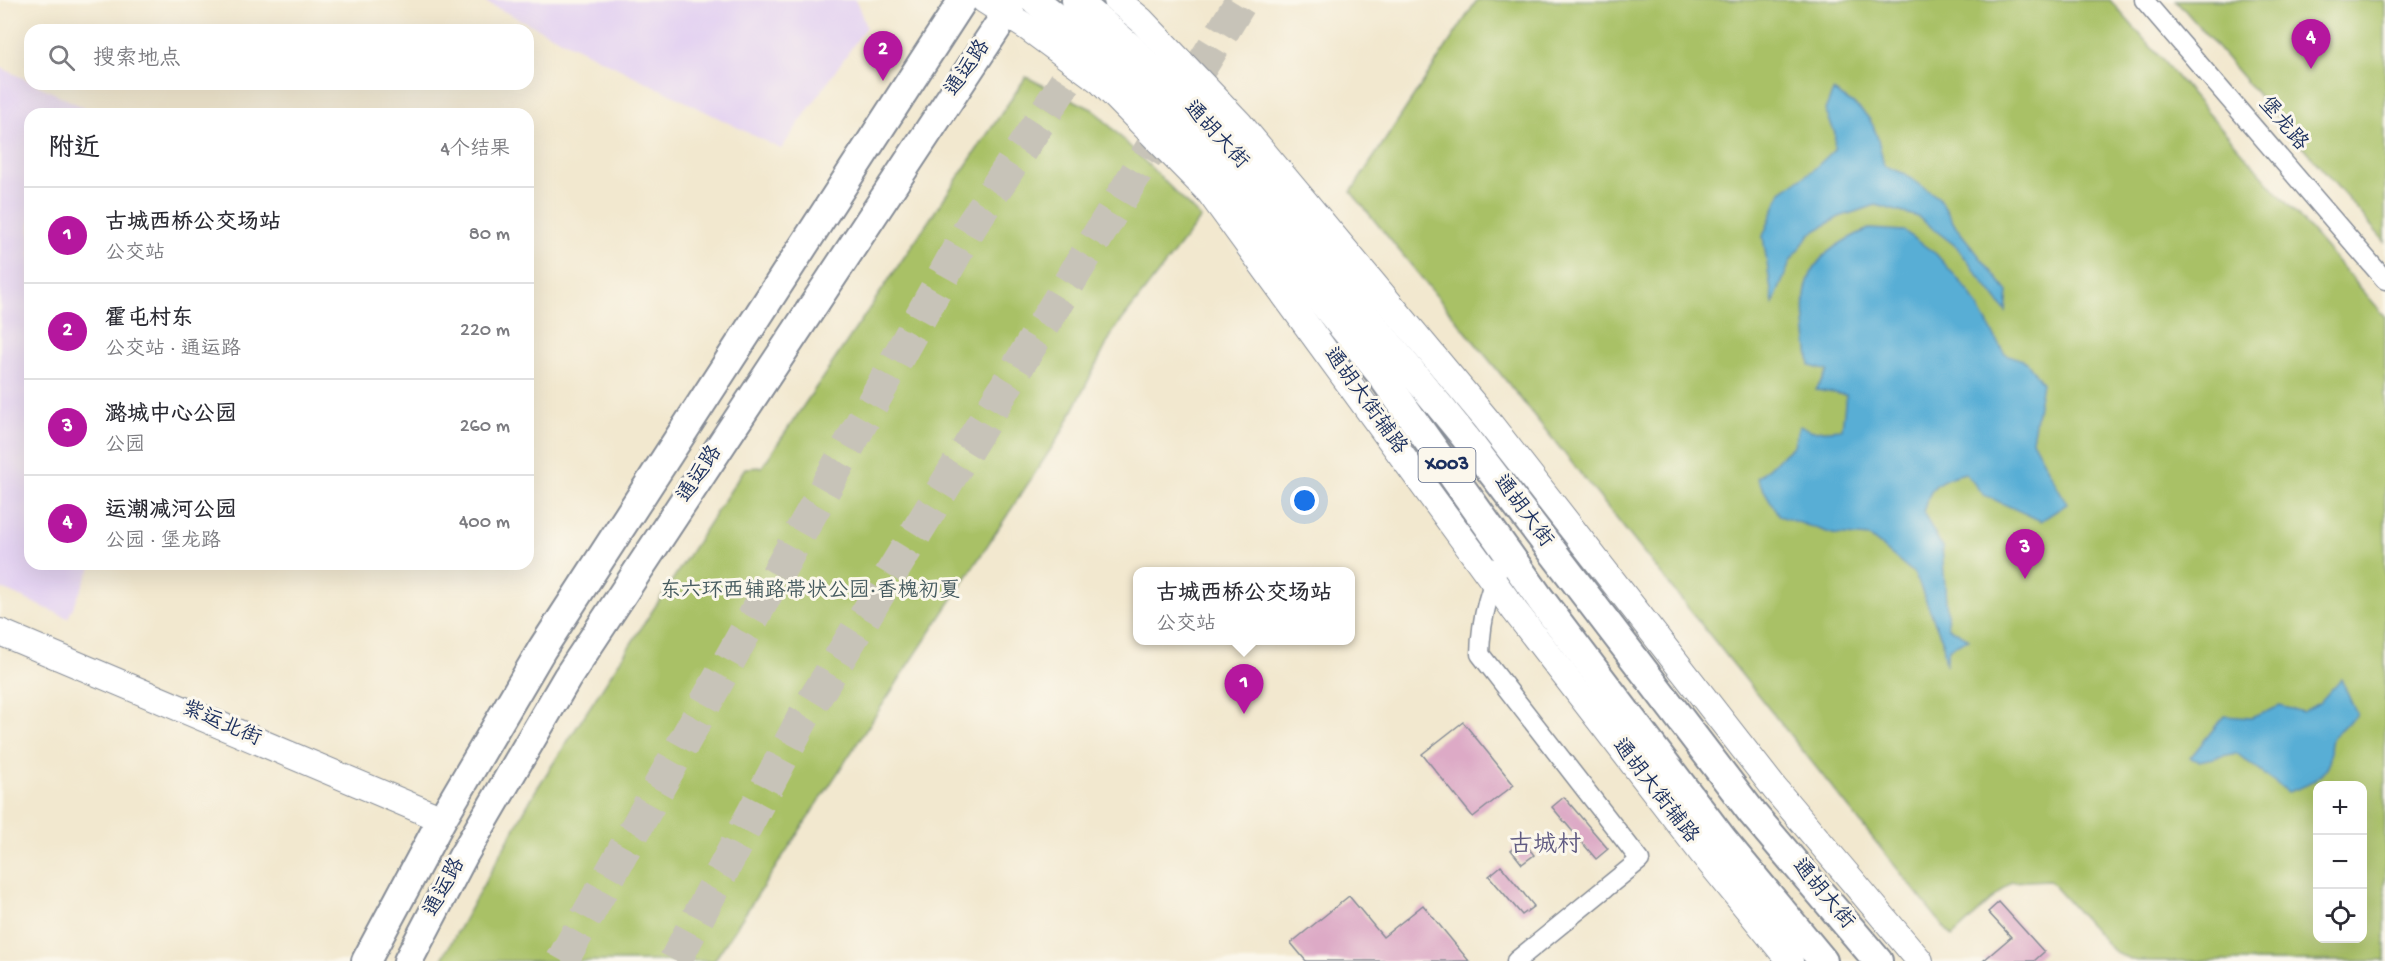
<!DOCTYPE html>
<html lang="zh">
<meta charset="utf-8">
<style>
:root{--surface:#fff;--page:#f7f7f7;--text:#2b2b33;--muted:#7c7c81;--line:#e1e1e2;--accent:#b5179e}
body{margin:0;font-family:"Gochi Hand","LXGW WenKai TC",sans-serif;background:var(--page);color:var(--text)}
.controls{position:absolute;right:18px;bottom:18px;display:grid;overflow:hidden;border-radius:12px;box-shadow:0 6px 24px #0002}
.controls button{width:54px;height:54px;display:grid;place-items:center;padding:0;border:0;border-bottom:2px solid var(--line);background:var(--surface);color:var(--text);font:30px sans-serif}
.you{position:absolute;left:1305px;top:501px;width:21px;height:21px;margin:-15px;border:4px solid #fff;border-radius:50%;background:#1a73e8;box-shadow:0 0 0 9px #1a73e833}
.badge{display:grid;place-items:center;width:39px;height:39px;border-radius:50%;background:var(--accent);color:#fff;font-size:20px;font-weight:700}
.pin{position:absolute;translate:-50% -50px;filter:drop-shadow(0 2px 3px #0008)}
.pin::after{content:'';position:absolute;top:32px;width:21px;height:18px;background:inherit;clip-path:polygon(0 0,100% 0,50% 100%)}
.popup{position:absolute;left:1133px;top:567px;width:222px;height:78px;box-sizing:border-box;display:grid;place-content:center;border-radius:12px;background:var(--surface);filter:drop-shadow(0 2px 4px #0005);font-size:20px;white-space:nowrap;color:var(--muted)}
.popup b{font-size:22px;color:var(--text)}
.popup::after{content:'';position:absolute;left:50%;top:100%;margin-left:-12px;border:12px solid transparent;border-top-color:var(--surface)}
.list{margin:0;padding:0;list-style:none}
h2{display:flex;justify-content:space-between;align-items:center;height:78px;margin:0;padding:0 24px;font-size:26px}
h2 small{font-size:20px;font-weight:400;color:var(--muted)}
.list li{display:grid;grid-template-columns:39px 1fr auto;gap:18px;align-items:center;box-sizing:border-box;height:96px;padding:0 24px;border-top:2px solid var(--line)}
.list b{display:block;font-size:22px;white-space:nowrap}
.list p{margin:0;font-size:20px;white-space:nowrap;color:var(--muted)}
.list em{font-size:20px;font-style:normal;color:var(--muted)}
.icon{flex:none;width:33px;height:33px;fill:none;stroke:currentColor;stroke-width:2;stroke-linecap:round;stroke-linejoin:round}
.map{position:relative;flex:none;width:2385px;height:961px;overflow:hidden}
.search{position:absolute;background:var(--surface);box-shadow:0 6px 24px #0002;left:24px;top:24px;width:510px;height:66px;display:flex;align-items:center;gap:15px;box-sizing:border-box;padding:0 21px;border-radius:18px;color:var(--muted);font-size:22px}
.panel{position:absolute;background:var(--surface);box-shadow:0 6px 24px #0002;left:24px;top:108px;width:510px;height:462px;border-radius:18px}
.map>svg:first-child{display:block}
.built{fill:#e4d3f1}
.green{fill:#a9c166;stroke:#627862;stroke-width:1.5;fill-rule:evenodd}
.water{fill:#59aed5;stroke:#3a6e9a;stroke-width:1.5}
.building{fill:#ddaac6}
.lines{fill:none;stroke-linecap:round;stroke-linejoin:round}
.highway-tunnel{stroke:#c7c3b8;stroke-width:33;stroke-dasharray:33 16;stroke-linecap:butt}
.street-casing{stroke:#868c96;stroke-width:21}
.secondary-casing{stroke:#868c96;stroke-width:28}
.primary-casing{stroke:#868c96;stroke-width:32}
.street{stroke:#fff;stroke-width:18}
.secondary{stroke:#fff;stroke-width:26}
.primary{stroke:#fff;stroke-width:28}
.labels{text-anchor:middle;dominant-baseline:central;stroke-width:6;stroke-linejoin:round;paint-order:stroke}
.shield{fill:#fbf7ec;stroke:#5e6b89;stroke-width:1.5}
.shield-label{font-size:20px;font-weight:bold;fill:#1b2f5e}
.street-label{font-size:21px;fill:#1b2f5e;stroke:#fbf7ec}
.park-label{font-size:21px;fill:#465b60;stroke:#fbf7ec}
.quarter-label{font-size:24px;fill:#5f5a82;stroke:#fbf7ec}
</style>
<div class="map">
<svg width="2385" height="961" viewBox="0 0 2385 961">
<rect width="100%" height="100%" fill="#fbf7ec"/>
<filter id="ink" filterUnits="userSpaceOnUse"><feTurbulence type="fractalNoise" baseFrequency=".0167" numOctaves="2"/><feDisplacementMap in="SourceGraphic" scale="12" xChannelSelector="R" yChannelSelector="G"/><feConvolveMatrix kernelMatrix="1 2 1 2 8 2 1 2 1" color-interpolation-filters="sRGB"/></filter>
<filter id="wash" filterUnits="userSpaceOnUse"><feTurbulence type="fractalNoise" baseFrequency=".008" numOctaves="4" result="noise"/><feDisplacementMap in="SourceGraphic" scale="24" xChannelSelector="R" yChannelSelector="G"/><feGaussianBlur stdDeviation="1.35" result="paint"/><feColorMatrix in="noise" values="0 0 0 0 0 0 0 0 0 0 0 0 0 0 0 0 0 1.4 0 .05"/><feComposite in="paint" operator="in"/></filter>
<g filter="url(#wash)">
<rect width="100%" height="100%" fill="#f2e8cf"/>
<!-- built -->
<g class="built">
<polygon points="481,0 856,0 866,27 781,149"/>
<polygon points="0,67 97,114 30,114 30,564 93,564 68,618 0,588"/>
</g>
<!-- green -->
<g class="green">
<path d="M1477 0H2110L2385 316V961H2136L2115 953 2049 880 2011 882 1952 937 1499 372 1351 192ZM2318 786H2362V938H2318Z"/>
<polygon points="2176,0 2385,0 2385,242"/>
<polygon points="1026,77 1094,110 1201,218 1113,332 1062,432 714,961 441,961 536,790 745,468 762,467"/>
</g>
<!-- water -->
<g class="water">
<path d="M1833 91C1874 116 1874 120 1884 166L1903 173 1939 198 1956 227 2008 292 2006 312 1957 247 1918 217 1876 205 1839 217 1810 234 1791 260 1773 304 1763 236 1781 192 1813 170 1834 150 1835 133 1825 110Z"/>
<path d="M1869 229 1904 231 1936 254 1970 293 2004 353 2027 362 2042 383 2032 440 2067 504 2041 521 1984 495 1965 473C1937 480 1931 484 1923 512L1942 547 1948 627 1969 639 1949 648 1946 666 1943 642 1915 574 1870 537 1833 534 1779 516 1757 478 1794 445 1799 426 1813 431 1842 429 1846 395 1816 390 1828 371 1810 366C1801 295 1793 260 1869 229Z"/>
<path d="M2341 679 2357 715C2349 723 2338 729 2333 738 2328 746 2332 754 2329 762 2323 780 2304 787 2288 792L2236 753 2199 761 2190 758 2224 716 2251 718 2280 706 2303 712 2319 703Z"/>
</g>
<g id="blocks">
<!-- building -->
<g class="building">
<polygon points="1463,722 1514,785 1473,817 1422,754"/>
<polygon points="1564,797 1608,849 1596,859 1552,807"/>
<polygon points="1523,841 1534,855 1522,864 1511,850"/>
<polygon points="1501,866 1534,906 1522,915 1489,876"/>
<polygon points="1349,896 1383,937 1423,905 1469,961 1306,961 1291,943"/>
<polygon points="1999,902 2044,952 2034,961 1983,961 2011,937 1988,912"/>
</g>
</g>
</g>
<g filter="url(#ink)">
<use href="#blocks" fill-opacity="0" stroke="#868c96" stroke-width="1.5"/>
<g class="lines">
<!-- highway-tunnel -->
<g class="highway-tunnel">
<polyline points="562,961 971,226 1095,37"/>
<polyline points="675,961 804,716 1242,0"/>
</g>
<!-- street casing -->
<g class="street-casing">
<g id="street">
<polyline points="2144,0 2385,280"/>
<path d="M1507 551C1490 585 1481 616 1480 654L1640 860 1516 961"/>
</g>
</g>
<!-- secondary casing -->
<g class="secondary-casing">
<g id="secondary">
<polyline points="984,0 1028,28 1100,81 1210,193 1515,611 1702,853 1790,961"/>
<polyline points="1117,0 1141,20 1240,124 1487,420 1775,789 1920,961"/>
<polyline points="0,632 442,819"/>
</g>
</g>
<!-- primary casing -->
<g class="primary-casing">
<g id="primary">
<polyline points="1035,0 1119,68 1216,171 1379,372 1541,600 1723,840 1823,961"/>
<polyline points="1076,0 1130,47 1231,151 1465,437 1753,814 1878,961"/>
<polyline points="366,961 442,819 542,649 963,0"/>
<polyline points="408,961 463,856 567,678 1006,14 1012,0"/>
</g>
</g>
<!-- street -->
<use href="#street" class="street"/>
<!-- secondary -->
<use href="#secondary" class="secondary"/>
<!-- primary -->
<use href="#primary" class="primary"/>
</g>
</g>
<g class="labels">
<!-- shield labels -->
<rect class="shield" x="1418.5" y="448" width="57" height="34" rx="4.5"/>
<g class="shield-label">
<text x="1447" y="465">X003</text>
</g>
<!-- street labels -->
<g class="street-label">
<text transform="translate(969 69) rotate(-56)">通运路</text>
<text transform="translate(2282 125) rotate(49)">堡龙路</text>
<text transform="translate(1215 136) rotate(47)">通胡大街</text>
<text transform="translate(1364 402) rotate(54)">通胡大街辅路</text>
<text transform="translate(701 475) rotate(-57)">通运路</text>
<text transform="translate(1522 512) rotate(53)">通胡大街</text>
<text transform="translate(221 725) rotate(23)">紫运北街</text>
<text transform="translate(1654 792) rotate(52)">通胡大街辅路</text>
<text transform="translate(446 888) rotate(-62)">通运路</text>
<text transform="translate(1822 895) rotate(50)">通胡大街</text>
</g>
<!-- park labels -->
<g class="park-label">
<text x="810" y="592">东六环西辅路带状公园·香槐初夏</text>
</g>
<!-- quarter labels -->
<g class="quarter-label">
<text x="1545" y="846">古城村</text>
</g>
</g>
</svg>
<div class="controls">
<button>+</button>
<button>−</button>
<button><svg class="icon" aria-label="locate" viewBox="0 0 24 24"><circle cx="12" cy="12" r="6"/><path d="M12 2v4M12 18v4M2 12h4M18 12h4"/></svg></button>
</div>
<div class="you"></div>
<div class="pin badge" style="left:1244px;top:714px">1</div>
<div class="popup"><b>古城西桥公交场站</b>公交站</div>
<div class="pin badge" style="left:883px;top:81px">2</div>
<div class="pin badge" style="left:2025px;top:579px">3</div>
<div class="pin badge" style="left:2311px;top:69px">4</div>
<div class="search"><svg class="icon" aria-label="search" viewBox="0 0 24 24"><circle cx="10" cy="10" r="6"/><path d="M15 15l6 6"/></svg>搜索地点</div>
<section class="panel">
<h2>附近<small>4个结果</small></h2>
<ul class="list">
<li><span class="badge">1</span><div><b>古城西桥公交场站</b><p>公交站</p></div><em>80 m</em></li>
<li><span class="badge">2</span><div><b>霍屯村东</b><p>公交站 · 通运路</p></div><em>220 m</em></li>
<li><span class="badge">3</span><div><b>潞城中心公园</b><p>公园</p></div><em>260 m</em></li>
<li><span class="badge">4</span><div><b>运潮减河公园</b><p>公园 · 堡龙路</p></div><em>400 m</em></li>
</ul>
</section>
</div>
